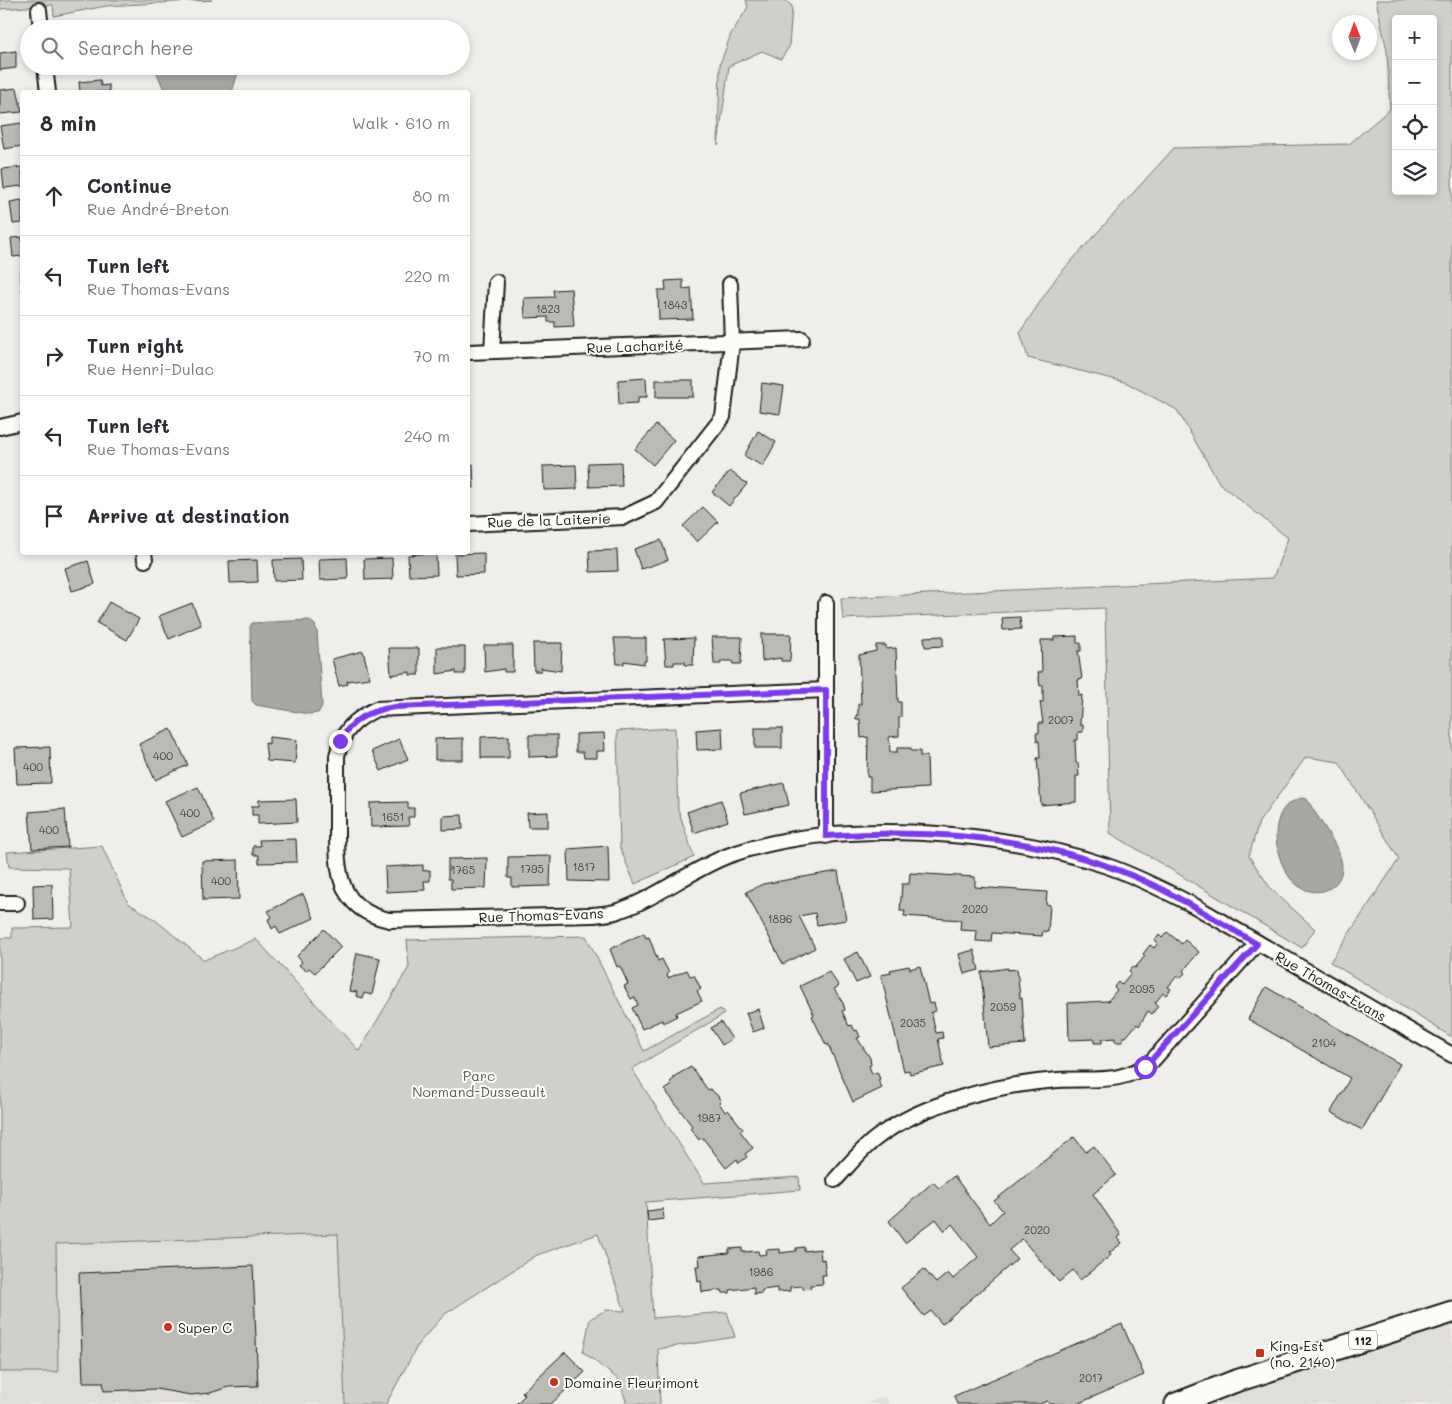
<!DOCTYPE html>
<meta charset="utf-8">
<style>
:root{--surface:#fff;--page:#f2f2f3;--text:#2b2b33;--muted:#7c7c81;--line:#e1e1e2}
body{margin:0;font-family:Mali,sans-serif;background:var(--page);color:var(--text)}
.controls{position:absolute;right:15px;top:15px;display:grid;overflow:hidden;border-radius:5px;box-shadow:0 2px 8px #0003}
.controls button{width:45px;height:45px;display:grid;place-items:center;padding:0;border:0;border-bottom:1px solid var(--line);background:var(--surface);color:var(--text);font:25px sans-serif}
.compass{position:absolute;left:1332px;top:15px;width:45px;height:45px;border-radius:50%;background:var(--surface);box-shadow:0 2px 8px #0003;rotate:359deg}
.stop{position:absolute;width:15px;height:15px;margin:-11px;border:4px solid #7c3aed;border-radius:50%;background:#fff}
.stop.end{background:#7c3aed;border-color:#fff;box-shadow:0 1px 5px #0008}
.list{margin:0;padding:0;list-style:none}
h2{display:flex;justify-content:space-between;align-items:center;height:65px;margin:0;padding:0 20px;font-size:21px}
h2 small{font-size:16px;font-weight:400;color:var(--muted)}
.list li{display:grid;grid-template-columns:32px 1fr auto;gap:15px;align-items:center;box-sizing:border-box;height:80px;padding:0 20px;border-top:1px solid var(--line)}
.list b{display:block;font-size:19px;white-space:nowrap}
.list p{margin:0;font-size:16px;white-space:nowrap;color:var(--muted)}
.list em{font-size:16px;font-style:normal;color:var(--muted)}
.icon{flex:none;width:28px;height:28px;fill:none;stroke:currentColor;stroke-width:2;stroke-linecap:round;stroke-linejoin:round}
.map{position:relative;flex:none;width:1452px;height:1404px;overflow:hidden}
.search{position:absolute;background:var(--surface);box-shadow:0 2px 8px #0003;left:20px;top:20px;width:450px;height:55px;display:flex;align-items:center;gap:12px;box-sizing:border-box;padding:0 18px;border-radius:28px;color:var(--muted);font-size:19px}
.panel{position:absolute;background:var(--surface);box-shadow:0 2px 8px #0003;left:20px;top:90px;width:450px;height:465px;border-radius:5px}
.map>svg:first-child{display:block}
.built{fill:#e0deda}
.green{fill:#d0cfcc;stroke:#767674;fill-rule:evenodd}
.water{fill:#a8a7a3;stroke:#706f6d}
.building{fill:#bbbab6;stroke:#1c1c1c}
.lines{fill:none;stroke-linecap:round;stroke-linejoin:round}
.minor-casing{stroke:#1c1c1c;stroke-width:18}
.primary-casing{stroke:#1c1c1c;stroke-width:25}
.minor{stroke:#fdfcf7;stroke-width:14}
.primary{stroke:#fdfcf7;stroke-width:21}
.route{stroke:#7c3aed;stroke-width:6}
.poi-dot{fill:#c8321e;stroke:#fdfcf7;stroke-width:2}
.labels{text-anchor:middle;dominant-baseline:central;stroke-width:4;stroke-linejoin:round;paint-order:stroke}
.number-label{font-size:11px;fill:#444442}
.shield{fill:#fdfcf7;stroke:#605f5e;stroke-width:1}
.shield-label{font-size:12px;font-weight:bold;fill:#1c1c1c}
.street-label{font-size:14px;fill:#1c1c1c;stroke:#fdfcf7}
.park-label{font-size:14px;fill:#5b5b5a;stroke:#fdfcf7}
.poi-label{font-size:14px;fill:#1c1c1c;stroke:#fdfcf7;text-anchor:start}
</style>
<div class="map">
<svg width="1452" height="1404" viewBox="0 0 1452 1404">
<rect width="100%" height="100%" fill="#f0eeea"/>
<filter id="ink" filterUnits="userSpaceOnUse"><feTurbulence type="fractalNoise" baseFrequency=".02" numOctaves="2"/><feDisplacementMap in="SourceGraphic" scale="10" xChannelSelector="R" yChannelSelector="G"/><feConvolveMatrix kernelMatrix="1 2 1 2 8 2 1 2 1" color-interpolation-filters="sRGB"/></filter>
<g filter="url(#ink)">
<!-- built -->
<g class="built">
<polygon points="338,1234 345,1404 0,1404 0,1372 58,1372 55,1244"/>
<polygon points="1452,1312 1452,1404 1176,1404"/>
<polygon points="885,1396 889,1404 865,1404"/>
</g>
<!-- green -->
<g class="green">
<polygon points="0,0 212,0 106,6 54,16 53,5 0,9"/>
<polygon points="746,0 785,0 792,6 789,47 781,59 762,51 729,66 718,145 720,64 731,34 748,7"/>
<path d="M1376 0H1452V1037L1330 962 1399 859 1339 762 1306 757 1259 822 1249 856 1271 889 1315 929 1302 948 1110 833 1105 608 843 619 841 598 1273 578 1288 538 1220 484 1177 410 1125 382 1028 358 1020 332 1056 278 1174 148 1349 144 1390 109 1387 51ZM1396 19H1433V191H1396Z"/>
<polygon points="675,728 678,809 694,857 635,884 620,848 617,731"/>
<polygon points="102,846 128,903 154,919 204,960 256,939 359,1051 409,967 407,940 586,936 644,1051 720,1009 724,1014 632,1069 704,1183 799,1177 800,1190 646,1202 653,1318 727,1312 735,1337 658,1349 660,1404 627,1404 619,1380 583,1352 590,1319 606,1310 625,1311 598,1234 537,1255 445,1314 419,1343 386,1404 345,1404 338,1234 56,1244 58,1372 0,1372 0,938 12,938 12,928 73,927 69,868 9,867 7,852"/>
</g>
<!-- water -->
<g class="water">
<polygon points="156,24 238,24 246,29 148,29"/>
<polygon points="154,66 240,66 232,92 165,92"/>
<polygon points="309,620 315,625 317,631 322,706 318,713 309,714 256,705 252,701 250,627 252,623"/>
<path d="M1301 798 1307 799C1317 817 1333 837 1340 856 1350 885 1319 902 1297 885 1277 869 1267 824 1287 805 1290 802 1297 800 1301 798Z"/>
</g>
<!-- building -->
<g class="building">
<polygon points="16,51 16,68 0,70 0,53"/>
<polygon points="76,66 106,66 76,69"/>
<polygon points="100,80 101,86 109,85 109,92 80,92 79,82"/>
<polygon points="17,88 22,112 0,114 0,90"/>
<polygon points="22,123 22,146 4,149 0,126"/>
<polygon points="22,167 22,186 4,188 2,169"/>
<polygon points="22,200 22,223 13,224 10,202"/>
<polygon points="22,237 22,256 13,257 11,238"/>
<polygon points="22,270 22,291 20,271"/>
<polygon points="683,280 683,289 691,288 693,319 659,320 658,290 666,290 665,281"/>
<polygon points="571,289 574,326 555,327 555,322 548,322 548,317 525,318 524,298 554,297 553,290"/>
<polygon points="646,378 647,397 638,397 638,403 619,404 618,380"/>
<rect x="656" y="380" width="37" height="17"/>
<polygon points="762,383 784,386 780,414 759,411"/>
<polygon points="656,425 674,440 653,465 635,449"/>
<polygon points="758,431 776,442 763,466 744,456"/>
<polygon points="621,462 622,486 589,487 588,463"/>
<polygon points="473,464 474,488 468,488 468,465"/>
<polygon points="576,465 577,489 544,490 543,466"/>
<polygon points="730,471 747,484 729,506 712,492"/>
<polygon points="703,507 718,522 697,542 683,526"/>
<polygon points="661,540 668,560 641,569 634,549"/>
<polygon points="617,550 618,571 590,572 589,551"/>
<polygon points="436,553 437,575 409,576 408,555"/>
<polygon points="484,553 484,574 456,575 455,554"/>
<polygon points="347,558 348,579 320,580 319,559"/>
<polygon points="392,558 393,579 365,580 364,559"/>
<polygon points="301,559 302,580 274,581 273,560"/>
<polygon points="257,560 258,582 230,583 229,561"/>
<polygon points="88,561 95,584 72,591 65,568"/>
<polygon points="109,602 139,619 127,640 97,623"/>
<polygon points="192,603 201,625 169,639 159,616"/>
<polygon points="1020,617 1021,629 1003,630 1002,618"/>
<polygon points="761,634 791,634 790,661 781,661 781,658 762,661"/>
<polygon points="943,636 943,646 925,647 924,637"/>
<polygon points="1077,636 1077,643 1081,643 1081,651 1078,651 1082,679 1078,680 1079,696 1082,695 1080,725 1083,725 1083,732 1078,732 1078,740 1075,740 1076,763 1078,763 1079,776 1076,776 1076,802 1041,805 1037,758 1040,758 1039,741 1037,741 1036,733 1039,733 1039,723 1043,723 1040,702 1043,702 1043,685 1040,686 1038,672 1042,672 1041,640 1054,640 1054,637"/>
<polygon points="712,637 742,637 741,664 733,664 732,661 721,661 721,664 714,664"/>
<polygon points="614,638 646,638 646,661 644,661 644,664 624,661 624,664 617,664"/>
<polygon points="694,638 693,665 685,665 685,662 674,662 674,665 666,665 664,639"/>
<polygon points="533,643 562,643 561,671 541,668 541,671 534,671"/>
<polygon points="484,645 513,645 513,672 504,672 504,669 485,672"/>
<polygon points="876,645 886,645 886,649 896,648 898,702 901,702 901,717 899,717 899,736 889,737 890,752 897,752 897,748 911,748 911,751 920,751 920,756 927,756 928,788 870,791 870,777 867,777 868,737 861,738 860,719 856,719 856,715 858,715 858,704 861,704 859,655 876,651"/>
<polygon points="437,647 465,647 465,674 456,674 456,671 437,674"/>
<polygon points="389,648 419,648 419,675 410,675 410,672 391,675"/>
<polygon points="363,651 370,678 347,681 348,684 339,686 332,659"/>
<polygon points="722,728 723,749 697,750 696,730"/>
<rect x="755" y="728" width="27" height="20"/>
<polygon points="171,729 188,765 155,780 139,744"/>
<polygon points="604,733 605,751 597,751 597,758 584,758 583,752 576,752 576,734"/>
<polygon points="529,735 557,735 557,756 529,757"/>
<polygon points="509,736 509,758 481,758 481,737"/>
<polygon points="269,737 297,740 295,763 267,761 265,743 269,744"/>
<polygon points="463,738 463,760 435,760 435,739"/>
<polygon points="399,739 408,759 381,771 372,751"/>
<polygon points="50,747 51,783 17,784 15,748"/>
<polygon points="784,783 789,805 745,814 740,793"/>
<polygon points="198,787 214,822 182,837 165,801"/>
<polygon points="296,799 297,822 258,824 258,815 252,815 252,806 259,806 259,800"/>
<polygon points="721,800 728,821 694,833 687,812"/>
<polygon points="408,802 408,808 414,808 414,817 408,817 409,826 371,827 370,803"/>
<polygon points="65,809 68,847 32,849 29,812"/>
<polygon points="548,812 548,827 528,827 527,813"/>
<polygon points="462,815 463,829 443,830 443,816"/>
<polygon points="296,839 297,862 259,863 259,855 253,855 253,846 260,846 259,840"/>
<polygon points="608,846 609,882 569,881 568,849"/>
<polygon points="551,856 550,886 512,887 512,878 508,878 508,857"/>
<polygon points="487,858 486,888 451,889 451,879 448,879 448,859"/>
<polygon points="238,860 239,899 203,900 202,861"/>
<polygon points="423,865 423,871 430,870 430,881 424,881 425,890 386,892 385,867"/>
<polygon points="838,871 846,920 817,925 815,913 799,916 815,948 783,964 746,892 763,884"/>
<polygon points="910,873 975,877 975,887 1047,892 1046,904 1050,905 1048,932 1043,931 1042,936 992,933 991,942 976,941 977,931 960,930 961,920 904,916 905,911 900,911 902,884 909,884"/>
<polygon points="52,884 53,919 34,920 33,885"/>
<polygon points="303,894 314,918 280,934 276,926 272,929 268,919 272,917 268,911"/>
<polygon points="324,929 341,947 315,973 309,968 306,971 299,965 302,962 297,956"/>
<polygon points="1167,932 1182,944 1185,940 1199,952 1183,971 1185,973 1180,978 1177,976 1168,987 1171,989 1166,995 1163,993 1155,1003 1158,1006 1152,1014 1148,1011 1139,1026 1137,1024 1126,1037 1123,1037 1123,1042 1115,1042 1115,1038 1102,1039 1102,1043 1094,1043 1094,1039 1069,1040 1068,1003 1108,1001 1117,990 1114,987 1118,982 1121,985 1131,973 1129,971 1133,966 1135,968 1145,956 1143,954 1150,945 1154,948 1158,943 1155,940 1159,935 1162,938"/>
<polygon points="644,933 646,938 649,937 658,961 662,959 669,973 667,975 668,978 687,970 690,976 694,975 701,989 697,991 702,1001 676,1013 677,1016 663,1023 662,1020 642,1029 632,1008 638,1005 635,997 631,999 624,986 628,984 620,966 617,967 610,949"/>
<polygon points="974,950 979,970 964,974 959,954"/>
<polygon points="858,952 870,977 856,983 844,959"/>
<polygon points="357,953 380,958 372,995 364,993 363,998 356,996 357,992 349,991"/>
<polygon points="909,966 910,969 920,966 929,1004 934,1003 936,1011 931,1012 936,1033 942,1032 943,1038 938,1039 944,1066 910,1074 909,1070 904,1071 881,975 891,973 890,970"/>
<polygon points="1008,968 1008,970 1017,969 1020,998 1022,998 1025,1044 988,1047 981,972"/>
<polygon points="829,972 839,986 834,989 843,1003 845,1010 842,1011 849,1026 852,1025 855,1031 857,1030 860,1037 857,1038 870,1058 871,1065 869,1066 872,1074 877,1072 880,1079 878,1080 882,1088 853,1102 828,1044 826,1045 812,1016 814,1015 800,986"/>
<polygon points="1266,987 1400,1064 1362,1130 1331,1112 1350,1078 1248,1019"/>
<polygon points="758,1009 764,1028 753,1032 746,1013"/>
<polygon points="721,1022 732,1039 722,1045 711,1028"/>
<polygon points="691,1067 708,1090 710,1089 717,1095 721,1101 719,1103 725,1112 728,1110 743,1129 740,1131 753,1148 745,1154 747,1157 739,1163 737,1159 726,1168 702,1137 699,1140 690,1128 692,1126 665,1090 672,1085 670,1082 675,1078 673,1077"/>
<polygon points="1074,1137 1086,1152 1094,1146 1116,1175 1093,1194 1121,1235 1118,1238 1122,1243 1109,1253 1111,1255 1080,1280 1073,1270 1059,1282 1022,1239 1009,1250 1017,1259 942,1324 931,1311 924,1316 901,1288 924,1269 936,1283 948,1273 953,1279 978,1257 952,1224 945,1231 936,1219 905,1243 889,1221 933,1182 939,1188 954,1176 990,1224 1003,1211 994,1201"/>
<polygon points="663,1209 664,1219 648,1221 647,1211"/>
<polygon points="804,1247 804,1251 820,1249 821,1260 824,1259 826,1275 822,1275 823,1284 810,1285 811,1288 803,1289 803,1286 790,1287 790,1291 777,1292 777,1288 762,1290 762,1293 754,1294 754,1287 730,1290 730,1293 723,1293 722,1290 702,1292 701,1281 698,1282 696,1266 700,1266 699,1256 729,1253 729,1249 742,1248 742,1252 758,1251 759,1255 767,1254 766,1250 780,1249 780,1253 796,1251 796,1248"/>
<polygon points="253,1266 258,1386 228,1387 210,1393 191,1395 156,1389 104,1391 103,1382 83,1382 79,1273"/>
<polygon points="1122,1324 1144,1375 1077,1404 1049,1404 1047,1401 1040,1404 957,1404 954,1396"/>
<polygon points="565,1352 585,1372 551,1404 516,1404 525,1395 522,1392"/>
</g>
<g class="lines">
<!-- minor casing -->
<g class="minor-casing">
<g id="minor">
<polyline points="39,10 41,29"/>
<polyline points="45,66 48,92"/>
<polyline points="492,351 496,282"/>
<polyline points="468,352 802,339"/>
<polyline points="0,427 22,422"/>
<polyline points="468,524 624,517 656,502 723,417 732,343 730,284"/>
<polyline points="144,552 145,560"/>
<path d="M826 690 376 709C354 720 342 731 337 756 337 779 337 802 337 825 337 869 336 909 389 920L593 915C600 914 608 914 615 912 653 901 691 869 730 855 839 817 999 830 1107 866 1137 876 1165 891 1193 905L1452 1055"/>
<polyline points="826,836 826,603"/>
<polyline points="0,903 17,903"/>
<path d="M835 1180C848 1166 860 1151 875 1139 921 1103 1000 1084 1058 1080 1093 1078 1123 1085 1152 1061L1257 943"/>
</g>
</g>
<!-- primary casing -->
<g class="primary-casing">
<polyline id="primary" points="1176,1404 1233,1382 1452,1312"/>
</g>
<!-- minor -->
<use href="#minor" class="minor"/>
<!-- primary -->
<use href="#primary" class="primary"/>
</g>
</g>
<g class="lines" filter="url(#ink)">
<!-- route -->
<path class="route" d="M340 741C351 719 371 710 395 707L826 690V836C936 828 1054 837 1155 886 1190 903 1223 924 1257 944L1145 1067"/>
</g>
<!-- markers -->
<g class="poi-dot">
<circle cx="168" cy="1327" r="5"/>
<rect x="1255" y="1348" width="10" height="10" rx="2.5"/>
<circle cx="554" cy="1382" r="5"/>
</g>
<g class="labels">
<!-- number labels -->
<g class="number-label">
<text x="675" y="304">1843</text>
<text x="548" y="308">1823</text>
<text x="1061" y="719">2007</text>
<text x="163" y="755">400</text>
<text x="33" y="766">400</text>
<text x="190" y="812">400</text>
<text x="393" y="816">1651</text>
<text x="49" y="829">400</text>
<text x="584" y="866">1817</text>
<text x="532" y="868">1795</text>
<text x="463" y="869">1765</text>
<text x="221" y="880">400</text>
<text x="975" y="908">2020</text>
<text x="780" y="918">1896</text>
<text x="1142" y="988">2095</text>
<text x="1003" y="1006">2059</text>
<text x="913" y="1022">2035</text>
<text x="1324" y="1042">2104</text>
<text x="709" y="1117">1987</text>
<text x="1037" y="1229">2020</text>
<text x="761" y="1271">1986</text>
<text x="1091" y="1377">2017</text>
</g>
<!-- shield labels -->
<rect class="shield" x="1349" y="1330.5" width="28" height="19" rx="4"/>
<g class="shield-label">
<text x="1363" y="1340">112</text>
</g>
<!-- street labels -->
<g class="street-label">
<text transform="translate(635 346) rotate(-2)">Rue Lacharité</text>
<text transform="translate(549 520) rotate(-2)">Rue de la Laiterie</text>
<text transform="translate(541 915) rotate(-2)">Rue Thomas-Evans</text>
<text transform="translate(1331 986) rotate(30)">Rue Thomas-Evans</text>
</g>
<!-- park labels -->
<g class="park-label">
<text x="479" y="1075">Parc<tspan x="479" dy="16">Normand-Dusseault</tspan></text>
</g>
<!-- poi labels -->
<g class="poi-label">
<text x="178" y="1327">Super C</text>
<text x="1270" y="1345">King Est<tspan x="1270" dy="16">(no. 2140)</tspan></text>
<text x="564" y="1382">Domaine Fleurimont</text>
</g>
</g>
</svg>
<div class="controls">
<button>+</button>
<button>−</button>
<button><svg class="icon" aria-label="locate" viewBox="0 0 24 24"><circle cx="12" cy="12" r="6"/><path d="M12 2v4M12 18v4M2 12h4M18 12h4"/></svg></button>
<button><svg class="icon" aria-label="layers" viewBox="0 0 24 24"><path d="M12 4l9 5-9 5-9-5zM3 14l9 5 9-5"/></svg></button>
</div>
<svg class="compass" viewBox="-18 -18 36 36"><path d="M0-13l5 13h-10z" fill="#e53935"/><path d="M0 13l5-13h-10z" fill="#7c7c81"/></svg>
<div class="stop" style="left:1145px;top:1067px"></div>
<div class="stop end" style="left:340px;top:741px"></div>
<div class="search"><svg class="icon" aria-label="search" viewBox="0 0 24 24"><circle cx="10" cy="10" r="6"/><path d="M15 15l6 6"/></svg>Search here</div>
<section class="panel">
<h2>8 min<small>Walk · 610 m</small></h2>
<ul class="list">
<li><svg class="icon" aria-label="ahead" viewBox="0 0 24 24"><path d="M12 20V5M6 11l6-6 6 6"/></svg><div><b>Continue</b><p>Rue André-Breton</p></div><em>80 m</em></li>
<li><svg class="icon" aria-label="left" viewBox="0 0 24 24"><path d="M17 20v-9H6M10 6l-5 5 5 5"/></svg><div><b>Turn left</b><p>Rue Thomas-Evans</p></div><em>220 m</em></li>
<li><svg class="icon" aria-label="right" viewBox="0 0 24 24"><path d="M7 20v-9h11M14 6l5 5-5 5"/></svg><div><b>Turn right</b><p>Rue Henri-Dulac</p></div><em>70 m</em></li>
<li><svg class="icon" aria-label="left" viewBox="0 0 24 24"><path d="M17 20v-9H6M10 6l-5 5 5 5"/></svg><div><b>Turn left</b><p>Rue Thomas-Evans</p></div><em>240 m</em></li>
<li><svg class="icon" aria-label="arrive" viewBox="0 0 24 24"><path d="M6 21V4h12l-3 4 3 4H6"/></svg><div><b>Arrive at destination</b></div></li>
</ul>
</section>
</div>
